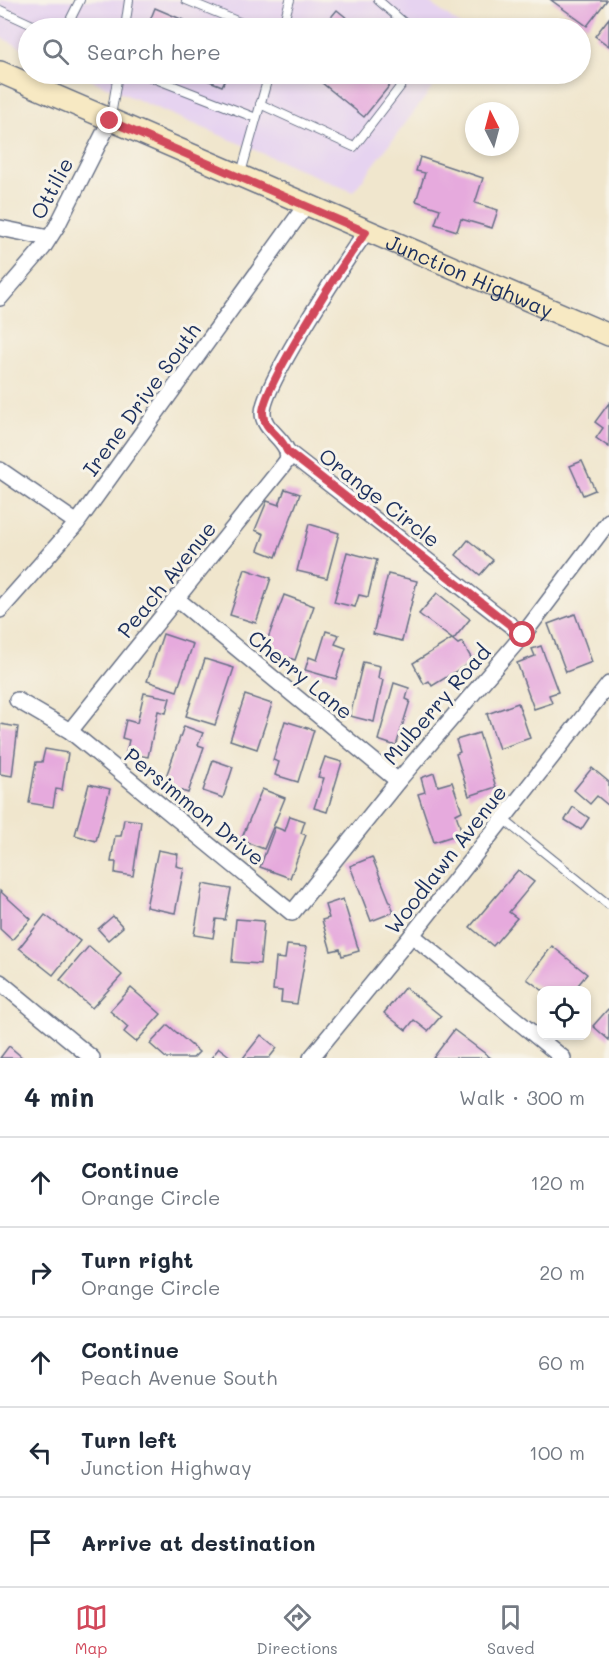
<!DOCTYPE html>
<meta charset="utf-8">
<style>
:root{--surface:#fff;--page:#f6f6f7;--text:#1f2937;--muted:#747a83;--line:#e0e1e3;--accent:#d1495b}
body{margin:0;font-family:Mali,sans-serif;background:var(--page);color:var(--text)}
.controls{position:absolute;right:18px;bottom:18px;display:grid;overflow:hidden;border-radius:12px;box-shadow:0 3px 9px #0003}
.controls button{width:54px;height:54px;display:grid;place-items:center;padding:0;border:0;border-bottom:2px solid var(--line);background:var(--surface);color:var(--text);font:30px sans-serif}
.compass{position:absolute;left:465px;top:102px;width:54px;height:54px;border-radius:50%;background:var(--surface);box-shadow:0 3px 9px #0003;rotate:354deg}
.stop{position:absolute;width:18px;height:18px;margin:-14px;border:4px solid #d1495b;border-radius:50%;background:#fff}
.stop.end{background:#d1495b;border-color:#fff;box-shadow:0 2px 6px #0008}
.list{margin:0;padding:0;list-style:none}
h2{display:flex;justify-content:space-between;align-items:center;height:78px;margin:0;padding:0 24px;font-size:26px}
h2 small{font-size:20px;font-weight:400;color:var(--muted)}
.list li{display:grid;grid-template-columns:39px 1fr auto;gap:18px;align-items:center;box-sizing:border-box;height:90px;padding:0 24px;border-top:2px solid var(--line)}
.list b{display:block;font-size:22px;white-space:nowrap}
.list p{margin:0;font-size:20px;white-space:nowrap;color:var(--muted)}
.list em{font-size:20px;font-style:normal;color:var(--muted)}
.icon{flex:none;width:33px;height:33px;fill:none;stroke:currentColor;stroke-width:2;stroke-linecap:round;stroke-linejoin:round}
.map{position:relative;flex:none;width:609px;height:1058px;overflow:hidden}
.search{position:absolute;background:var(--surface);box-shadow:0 3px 9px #0003;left:18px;right:18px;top:18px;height:66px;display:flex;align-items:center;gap:15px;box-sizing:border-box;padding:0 21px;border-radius:33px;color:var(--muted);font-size:22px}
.sheet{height:528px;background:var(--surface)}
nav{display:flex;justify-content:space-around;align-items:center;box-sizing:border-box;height:84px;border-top:2px solid var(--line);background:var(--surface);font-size:16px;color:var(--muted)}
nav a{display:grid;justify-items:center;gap:3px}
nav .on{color:var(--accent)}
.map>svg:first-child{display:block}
.built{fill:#e6d3f0}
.building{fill:#e6aadd}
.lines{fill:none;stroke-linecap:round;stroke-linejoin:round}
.service-casing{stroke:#666f85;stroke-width:10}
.minor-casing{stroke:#666f85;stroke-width:18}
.secondary-casing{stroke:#666f85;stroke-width:24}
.service{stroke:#fff;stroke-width:8}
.minor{stroke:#fff;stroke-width:15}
.secondary{stroke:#f7e9c3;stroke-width:21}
.route{stroke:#d1495b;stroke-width:8}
.labels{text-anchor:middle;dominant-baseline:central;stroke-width:6;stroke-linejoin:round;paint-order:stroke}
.street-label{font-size:21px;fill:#1b2f5e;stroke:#f7f3e8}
</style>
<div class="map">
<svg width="609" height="1058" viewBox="0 0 609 1058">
<rect width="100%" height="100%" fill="#f7f3e8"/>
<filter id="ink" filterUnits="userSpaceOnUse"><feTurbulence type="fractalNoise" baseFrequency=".0167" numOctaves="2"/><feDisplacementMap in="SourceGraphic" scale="12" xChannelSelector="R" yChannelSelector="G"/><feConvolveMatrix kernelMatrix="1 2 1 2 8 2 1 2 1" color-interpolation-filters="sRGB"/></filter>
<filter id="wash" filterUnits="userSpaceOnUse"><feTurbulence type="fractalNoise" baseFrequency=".008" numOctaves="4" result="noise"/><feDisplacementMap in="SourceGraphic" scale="24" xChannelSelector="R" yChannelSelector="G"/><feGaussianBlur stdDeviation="1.35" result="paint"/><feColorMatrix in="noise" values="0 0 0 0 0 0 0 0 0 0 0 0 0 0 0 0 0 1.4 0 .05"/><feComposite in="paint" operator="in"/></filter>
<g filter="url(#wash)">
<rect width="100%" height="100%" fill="#f0e6cd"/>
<!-- built -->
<g class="built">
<polygon points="0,0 426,0 464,28 28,28 28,51 0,37"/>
<polygon points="77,74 443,74 353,192"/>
</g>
<g id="blocks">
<!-- building -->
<g class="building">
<polygon points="551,0 607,0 587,26"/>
<polygon points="155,8 202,28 147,28"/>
<polygon points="337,10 359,28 322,28"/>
<polygon points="609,18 609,46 595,36"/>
<polygon points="192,74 228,74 222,86"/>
<polygon points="311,74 399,74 364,117"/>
<polygon points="420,157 483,178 475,203 498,210 492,228 461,219 457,231 435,224 440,209 416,201 425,173 416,171"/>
<polygon points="609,403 609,447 596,438 603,428 595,422"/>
<polygon points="582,461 595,490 583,495 570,466"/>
<polygon points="285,489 300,494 276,557 258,550 264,534 255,530 267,501 279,505"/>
<polygon points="309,524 339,533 327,578 297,571"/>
<polygon points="468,540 493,560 480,575 456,555"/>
<polygon points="347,552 377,560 368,597 359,595 355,607 334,602"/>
<polygon points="245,569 271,578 256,623 230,615"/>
<polygon points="388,574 417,581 402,641 373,634"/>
<polygon points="437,593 470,619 453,640 458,644 462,642 473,661 432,686 429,681 424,684 413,663 452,639 419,614"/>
<polygon points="284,595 314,606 295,660 264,649"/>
<polygon points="575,614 592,662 566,672 548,624"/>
<polygon points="326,631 339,635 335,644 346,648 336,679 305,670 309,657 317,660"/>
<polygon points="163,634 193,644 177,691 147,681"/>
<polygon points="541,646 558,692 549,695 552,703 534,709 517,663 535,656 532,649"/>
<polygon points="205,659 234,668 215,725 186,716"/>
<polygon points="363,662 380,666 378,678 383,680 374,722 350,716"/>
<polygon points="394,683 409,688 406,699 410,701 396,746 378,740"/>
<polygon points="144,693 170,698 166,713 158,711 148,757 126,753 129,740 122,738 126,720 137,723"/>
<polygon points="245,695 272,704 257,749 230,740"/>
<polygon points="518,703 530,738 499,749 487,714"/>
<polygon points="285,721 314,730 298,782 275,775 279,762 273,760"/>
<polygon points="0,724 18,727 12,776 0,774"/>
<polygon points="184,726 203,733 198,745 204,747 188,793 163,785"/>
<polygon points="479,733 496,787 469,796 456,754 460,752 456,740"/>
<polygon points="45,749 68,753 62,790 56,789 53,807 29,803 36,762 42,762"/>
<polygon points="325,757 342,762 327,812 314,808 324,778 318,777"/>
<polygon points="213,760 233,767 223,798 203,791"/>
<polygon points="592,768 609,782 609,806 597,796 590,804 574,790"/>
<polygon points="434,773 438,786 452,782 462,811 456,814 462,833 434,842 418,794 425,792 421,778"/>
<polygon points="89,784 110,789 96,841 75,835"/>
<polygon points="262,789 285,798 264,849 241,840"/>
<polygon points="573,807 589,818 581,830 565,820"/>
<polygon points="290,816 305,821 301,833 306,835 290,878 260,867 275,827 285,831"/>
<polygon points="124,819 141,821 133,876 115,873 116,862 111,862 115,836 121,836"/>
<polygon points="158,850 178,854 176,866 184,868 175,913 146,907"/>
<polygon points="372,857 394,912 371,921 350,866"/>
<polygon points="518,870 534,882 509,912 517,918 493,946 470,927"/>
<polygon points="203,884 231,889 225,920 216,919 213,938 194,935"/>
<polygon points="0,891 31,919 12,940 0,929"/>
<polygon points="343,899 359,951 342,956 340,949 331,951 322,920 329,918 325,905"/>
<polygon points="45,915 80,941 53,975 19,948"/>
<polygon points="113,916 123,927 108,940 98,929"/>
<polygon points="236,919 264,921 260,964 232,962"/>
<polygon points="287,945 307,947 297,1004 281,1002 282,991 273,990 276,958 285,959"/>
<polygon points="89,946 122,975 92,1008 60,980"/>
<polygon points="552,946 587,974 574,990 542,990 527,979"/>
<polygon points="405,987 441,1016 428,1031 414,1020 406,1030 384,1013"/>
<polygon points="131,988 161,1014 136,1042 124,1032 128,1027 110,1011"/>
<polygon points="608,1009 609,1010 609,1040 593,1026"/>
<polygon points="168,1025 199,1052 193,1058 166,1058 150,1044"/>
<polygon points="454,1030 491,1058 433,1058"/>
<polygon points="261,1035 277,1048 269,1058 243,1058"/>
<polygon points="9,1046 23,1058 0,1058"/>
<polygon points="219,1048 232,1058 211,1058"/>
</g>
</g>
</g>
<g filter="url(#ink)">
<use href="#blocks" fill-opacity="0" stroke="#666f85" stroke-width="1.5"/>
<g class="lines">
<!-- service casing -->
<g class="service-casing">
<g id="service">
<polyline points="186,0 254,28"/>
<polyline points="378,0 410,28"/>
<polyline points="0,10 39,28"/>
<polyline points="66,28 80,0"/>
<polyline points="125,28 129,0"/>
<polyline points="282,28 290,0"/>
<polyline points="143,74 256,118"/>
<polyline points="37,87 44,74"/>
<polyline points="260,104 354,147 410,74"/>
<polyline points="111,116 118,74"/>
<polyline points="241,173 269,74"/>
<polyline points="503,819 609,905"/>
</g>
</g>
<!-- minor casing -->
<g class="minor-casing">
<g id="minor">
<polyline points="0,228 49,238"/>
<path d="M366 232C347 258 262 386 263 413 263 429 282 436 287 451L523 635"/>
<polyline points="0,298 43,248 57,226 110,121"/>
<polyline points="0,470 77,523"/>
<polyline points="177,599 398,781"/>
<polyline points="0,610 77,523 306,205"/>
<polyline points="17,700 70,731 292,913 398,781 523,635 609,521"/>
<polyline points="70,731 282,467 288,459 287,451"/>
<polyline points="412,935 563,1058"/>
<polyline points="0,982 92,1058"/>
<polyline points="311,1058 412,935 609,684"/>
</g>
</g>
<!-- secondary casing -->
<g class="secondary-casing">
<g id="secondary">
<path id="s1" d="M0 72 609 335"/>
</g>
</g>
<!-- service -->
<use href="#service" class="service"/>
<!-- minor -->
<use href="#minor" class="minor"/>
<!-- secondary -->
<use href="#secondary" class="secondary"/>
</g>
</g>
<g class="lines" filter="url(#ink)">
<!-- route -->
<path class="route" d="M110 121 366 232C347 258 262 387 263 413 263 429 282 436 287 451L523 635"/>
</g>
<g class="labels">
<!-- street labels -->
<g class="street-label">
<text transform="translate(51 188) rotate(-62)">Ottilie</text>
<text stroke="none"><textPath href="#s1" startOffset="512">Junction Highway</textPath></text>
<text transform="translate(141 399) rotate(-54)">Irene Drive South</text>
<text transform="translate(380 497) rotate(38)">Orange Circle</text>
<text transform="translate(166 579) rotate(-51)">Peach Avenue</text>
<text transform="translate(301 674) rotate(39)">Cherry Lane</text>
<text transform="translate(436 704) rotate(-49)">Mulberry Road</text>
<text transform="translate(195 806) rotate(39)">Persimmon Drive</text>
<text transform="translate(445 859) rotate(-52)">Woodlawn Avenue</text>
</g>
</g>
</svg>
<div class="controls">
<button><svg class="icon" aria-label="locate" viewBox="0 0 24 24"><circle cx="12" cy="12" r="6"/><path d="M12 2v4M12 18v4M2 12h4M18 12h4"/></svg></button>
</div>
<svg class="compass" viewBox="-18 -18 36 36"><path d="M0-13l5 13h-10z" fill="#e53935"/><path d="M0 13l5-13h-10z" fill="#747a83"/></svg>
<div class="stop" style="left:523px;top:635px"></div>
<div class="stop end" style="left:110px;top:121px"></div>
<div class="search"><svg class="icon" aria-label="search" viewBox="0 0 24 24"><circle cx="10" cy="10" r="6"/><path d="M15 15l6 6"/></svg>Search here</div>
</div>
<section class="sheet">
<h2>4 min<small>Walk · 300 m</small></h2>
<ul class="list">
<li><svg class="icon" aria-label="ahead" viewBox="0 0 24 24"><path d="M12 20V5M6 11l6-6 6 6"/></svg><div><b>Continue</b><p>Orange Circle</p></div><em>120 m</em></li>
<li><svg class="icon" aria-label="right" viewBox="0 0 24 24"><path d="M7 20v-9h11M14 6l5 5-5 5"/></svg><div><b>Turn right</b><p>Orange Circle</p></div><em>20 m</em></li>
<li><svg class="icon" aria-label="ahead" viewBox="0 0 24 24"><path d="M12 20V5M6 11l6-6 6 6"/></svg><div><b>Continue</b><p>Peach Avenue South</p></div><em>60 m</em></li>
<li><svg class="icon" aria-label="left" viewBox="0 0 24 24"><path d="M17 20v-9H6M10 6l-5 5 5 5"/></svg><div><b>Turn left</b><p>Junction Highway</p></div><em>100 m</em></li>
<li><svg class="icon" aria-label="arrive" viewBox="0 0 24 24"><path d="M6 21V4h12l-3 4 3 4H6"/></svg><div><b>Arrive at destination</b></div></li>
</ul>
</section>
<nav>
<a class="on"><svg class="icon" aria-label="map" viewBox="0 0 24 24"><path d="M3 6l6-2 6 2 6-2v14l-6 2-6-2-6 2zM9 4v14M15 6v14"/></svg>Map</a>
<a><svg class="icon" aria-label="directions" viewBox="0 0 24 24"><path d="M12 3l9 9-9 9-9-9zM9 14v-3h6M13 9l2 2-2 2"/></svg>Directions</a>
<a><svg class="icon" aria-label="saved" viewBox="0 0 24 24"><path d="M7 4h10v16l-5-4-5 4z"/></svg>Saved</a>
</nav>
